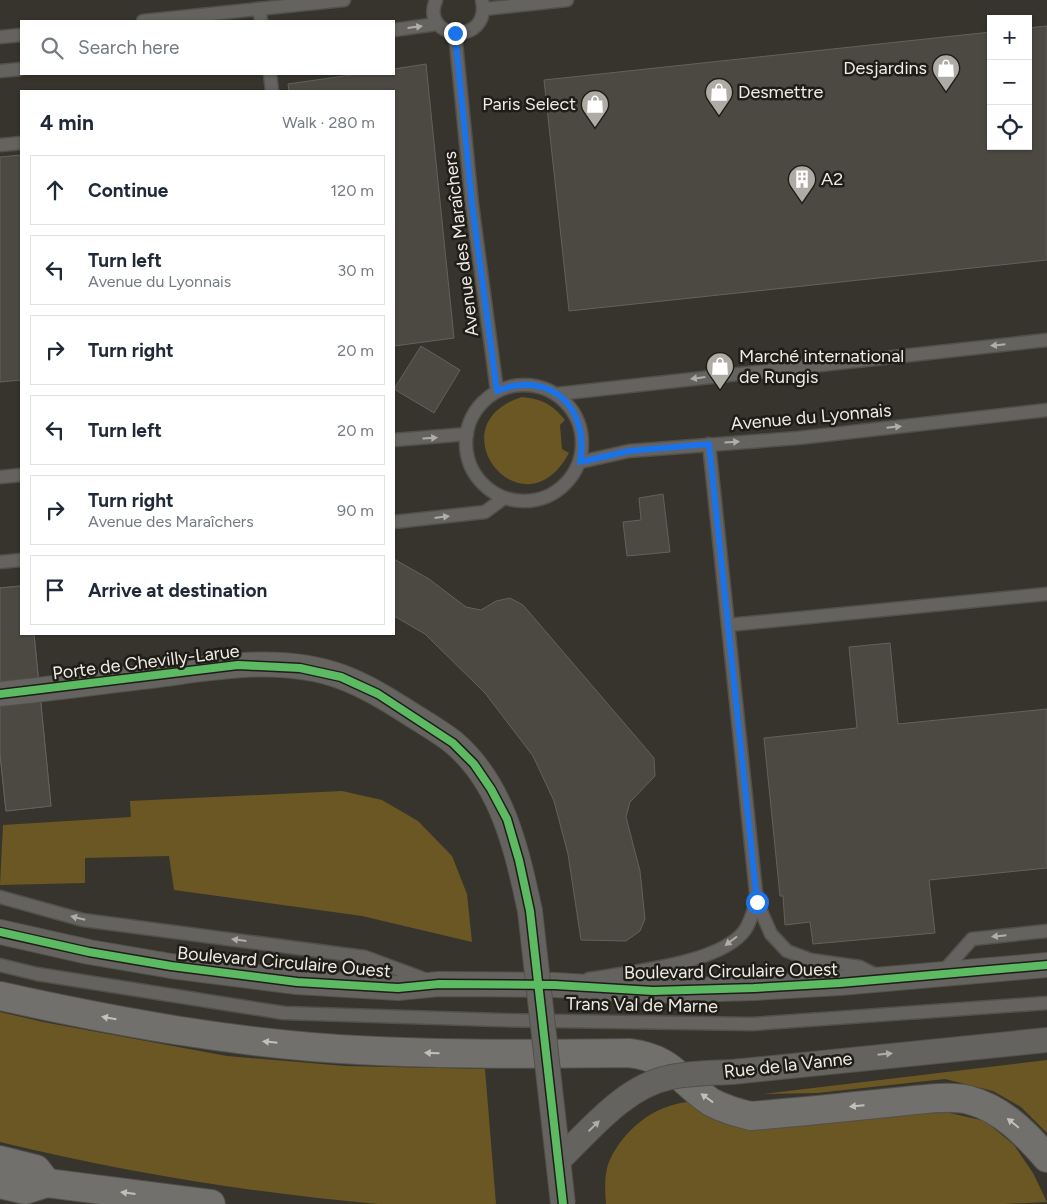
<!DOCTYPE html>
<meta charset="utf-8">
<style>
:root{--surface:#fff;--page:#f2f2f3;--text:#1f2937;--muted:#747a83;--line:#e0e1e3}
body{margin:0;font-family:Figtree,sans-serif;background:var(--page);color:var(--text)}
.controls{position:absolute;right:15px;top:15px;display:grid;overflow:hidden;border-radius:0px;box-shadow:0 1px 4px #0004}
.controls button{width:45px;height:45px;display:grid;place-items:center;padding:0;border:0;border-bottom:1px solid var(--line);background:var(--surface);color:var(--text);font:25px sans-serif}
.stop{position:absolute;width:15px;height:15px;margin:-11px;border:4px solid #1a73e8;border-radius:50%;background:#fff}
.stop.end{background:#1a73e8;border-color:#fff;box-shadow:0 1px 5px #0008}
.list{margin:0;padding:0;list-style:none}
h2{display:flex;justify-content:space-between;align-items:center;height:65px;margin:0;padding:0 20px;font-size:21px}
h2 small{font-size:16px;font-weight:400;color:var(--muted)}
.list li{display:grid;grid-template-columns:32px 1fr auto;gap:15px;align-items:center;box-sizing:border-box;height:70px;margin:0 10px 10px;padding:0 10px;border:1px solid var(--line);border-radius:0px}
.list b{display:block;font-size:19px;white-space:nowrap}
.list p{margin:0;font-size:16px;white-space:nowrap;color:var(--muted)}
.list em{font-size:16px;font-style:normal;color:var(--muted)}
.icon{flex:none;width:28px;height:28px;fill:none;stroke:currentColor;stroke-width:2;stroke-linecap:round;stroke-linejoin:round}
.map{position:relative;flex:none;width:1047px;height:1204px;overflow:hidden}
.search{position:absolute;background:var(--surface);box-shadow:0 1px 4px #0004;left:20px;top:20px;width:375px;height:55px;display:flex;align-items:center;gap:12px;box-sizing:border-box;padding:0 18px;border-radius:0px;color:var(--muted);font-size:19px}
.panel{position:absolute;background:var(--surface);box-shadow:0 1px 4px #0004;left:20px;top:90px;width:375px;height:545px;border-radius:0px}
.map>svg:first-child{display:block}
.green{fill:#6b5723}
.building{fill:#4b4942;stroke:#63615b}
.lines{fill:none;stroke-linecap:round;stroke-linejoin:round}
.service-casing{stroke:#53504b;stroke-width:15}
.minor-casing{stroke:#53504b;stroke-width:26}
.motorway-casing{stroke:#53504b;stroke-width:30}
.service{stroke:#646360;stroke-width:12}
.minor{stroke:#646360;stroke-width:24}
.motorway{stroke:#72706d;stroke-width:28}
.minor-bridge-casing{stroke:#53504b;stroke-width:26;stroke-linecap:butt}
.minor-bridge{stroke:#646360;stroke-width:24}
.cycleway-casing{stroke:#1f1d17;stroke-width:11}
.cycleway{stroke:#5cba63;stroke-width:8}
.oneway{fill:#b0aea9}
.oneway2{fill:#c3c0ba}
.route{stroke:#1a73e8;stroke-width:6}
.labels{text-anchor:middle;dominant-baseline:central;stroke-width:5;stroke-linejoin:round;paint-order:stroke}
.poi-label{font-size:18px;fill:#efebe4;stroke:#1f1d17;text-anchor:start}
.street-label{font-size:18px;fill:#efebe4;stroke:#1f1d17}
</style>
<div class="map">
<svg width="1047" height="1204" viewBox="0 0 1047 1204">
<rect width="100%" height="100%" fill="#36342d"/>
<!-- green -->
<g class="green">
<path d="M522 397C542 399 552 404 565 420L560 425 562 449 569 453C523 538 433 425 522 397Z"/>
<polygon points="342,791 382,800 418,821 452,856 467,894 472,942 362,916 174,890 169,856 85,858 85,883 0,885 3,825 131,817 130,801"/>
<path d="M0 1012 43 1022 227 1056 345 1066 485 1069 496 1204C457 1204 417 1204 378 1204 251 1193 124 1172 0 1142Z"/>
<polygon points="1047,1060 1047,1133 1021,1107 993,1091 945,1079 817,1093 763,1094"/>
<path d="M688 1102 732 1123 941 1111 985 1121 1014 1145 1033 1173 1047 1202 1004 1204H606C605 1192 604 1174 609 1162 623 1130 654 1105 688 1102Z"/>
</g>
<!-- building -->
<g class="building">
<polygon points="1047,26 1047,260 569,311 544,80 991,32 991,146 1028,146 1028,28"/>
<polygon points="426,64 454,338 394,346 394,91 289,91 288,84 358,74 394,74 394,69"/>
<polygon points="21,155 21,380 0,382 0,157"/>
<polygon points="421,346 460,370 434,413 394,389"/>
<polygon points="663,494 670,552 627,556 623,522 641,520 639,498"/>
<polygon points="394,559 429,579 466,607 481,610 496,601 510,598 523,605 654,758 655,776 630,802 626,817 640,871 645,919 640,931 626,941 581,940 568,854 554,801 533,756 485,693 425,634 394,616"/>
<polygon points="21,586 21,634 34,634 51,806 6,811 0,754 0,588"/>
<polygon points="21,586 21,634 34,634 51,806 6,811 0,754 0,588"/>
<polygon points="890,643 898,724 1047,709 1047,868 929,880 935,933 813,944 810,922 785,925 783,896 780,896 764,738 857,728 849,647"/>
</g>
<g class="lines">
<!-- service casing -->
<g class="service-casing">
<g id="service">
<path d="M436 0C419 40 492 47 482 0"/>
<polyline points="259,9 261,21"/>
<polyline points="484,9 567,0"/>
<polyline points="143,21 344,0"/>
<polyline points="394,30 437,24"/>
<polyline points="455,33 472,204 497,391"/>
<polyline points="0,37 21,35"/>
<polyline points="0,71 21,69"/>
<polyline points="270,74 272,91"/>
<polyline points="0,145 21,143"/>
<circle cx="524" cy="443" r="58"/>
<polyline points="557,394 1047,340"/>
<polyline points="394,440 467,434"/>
<polyline points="709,444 757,902 771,934 787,951 811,960 860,967 878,976"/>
<polyline points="580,462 629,451 798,438 1047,410"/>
<polyline points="0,477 21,475"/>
<polyline points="394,522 485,512 504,498"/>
<polyline points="0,562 21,560"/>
<polyline points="728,625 1047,594"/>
<polyline points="0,897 83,920 365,957 427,980"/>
<polyline points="0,965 37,974 284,1013 500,1020 752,1024 1047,1003"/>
<polyline points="941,974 972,939 1047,931"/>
<path d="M589 979C628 972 721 964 745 930 750 923 753 911 757 902"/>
</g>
</g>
<!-- minor casing -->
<g class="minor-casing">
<g id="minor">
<path d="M0 694C53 689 105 681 158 675 218 667 283 655 342 677 366 686 387 699 409 713 423 722 439 731 453 742 503 784 517 851 530 911"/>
<polyline points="0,932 89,952 171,966 297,982 398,988 439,984 555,985 653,991 754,988 840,983 1047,965"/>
<polyline points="732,1072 1047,1040"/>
</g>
</g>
<!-- motorway casing -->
<g class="motorway-casing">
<g id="motorway">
<path d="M0 996C117 1022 238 1044 358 1050 448 1055 539 1054 629 1053 672 1058 679 1080 711 1102 724 1109 738 1113 751 1116 800 1112 848 1107 896 1102 917 1100 949 1095 969 1100 1002 1109 1025 1133 1047 1158"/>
<polyline points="0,1160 36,1169 47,1183"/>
<polyline points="0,1184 25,1190 47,1183 211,1204"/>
</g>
</g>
<!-- service -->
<use href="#service" class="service"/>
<!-- minor -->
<use href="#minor" class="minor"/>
<!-- motorway -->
<use href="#motorway" class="motorway"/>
<!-- minor-bridge casing -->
<g class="minor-bridge-casing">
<g id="minor-bridge">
<polyline points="530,911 563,1204"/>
<path d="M559 1160C591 1129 625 1086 671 1077 691 1073 712 1073 732 1072"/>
</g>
</g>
<!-- minor-bridge -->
<use href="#minor-bridge" class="minor-bridge"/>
<!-- cycleway casing -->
<g class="cycleway-casing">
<g id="cycleway">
<polyline points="0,694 238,665 300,668 341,677 378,694 453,743 474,764 491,789 507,819 519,860 530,911 563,1204"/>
<polyline points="0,932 89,952 171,966 297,982 398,988 439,984 555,985 653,991 754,988 840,983 1047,965"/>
</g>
</g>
<!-- cycleway -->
<use href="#cycleway" class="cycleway"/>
</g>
<!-- one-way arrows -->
<defs><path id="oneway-solid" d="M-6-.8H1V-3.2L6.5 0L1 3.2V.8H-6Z" transform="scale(1.25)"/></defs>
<g class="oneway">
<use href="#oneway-solid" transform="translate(415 27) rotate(-7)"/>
<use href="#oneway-solid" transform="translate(998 345) rotate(174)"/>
<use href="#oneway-solid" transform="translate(698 378) rotate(173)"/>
<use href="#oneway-solid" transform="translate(894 427) rotate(-6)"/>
<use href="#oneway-solid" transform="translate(430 438) rotate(-3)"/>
<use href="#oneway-solid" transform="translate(732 442) rotate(-4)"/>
<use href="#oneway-solid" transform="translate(442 517) rotate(-7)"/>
<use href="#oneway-solid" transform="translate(78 918) rotate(-166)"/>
<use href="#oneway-solid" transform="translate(999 936) rotate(174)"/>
<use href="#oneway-solid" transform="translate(239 940) rotate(-173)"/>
<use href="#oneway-solid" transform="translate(731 941) rotate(143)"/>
<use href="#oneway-solid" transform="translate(885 1054) rotate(-6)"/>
<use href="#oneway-solid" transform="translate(594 1126) rotate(-44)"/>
</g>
<g class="oneway2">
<use href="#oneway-solid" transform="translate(109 1018) rotate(-170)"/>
<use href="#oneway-solid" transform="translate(270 1042) rotate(-174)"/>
<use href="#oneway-solid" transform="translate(432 1053) rotate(-178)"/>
<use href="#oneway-solid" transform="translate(707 1098) rotate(-144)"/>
<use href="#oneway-solid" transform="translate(857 1106) rotate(175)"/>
<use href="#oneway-solid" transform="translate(1013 1123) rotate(-141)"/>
<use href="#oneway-solid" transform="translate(128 1193) rotate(-173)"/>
</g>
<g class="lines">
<!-- route -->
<path class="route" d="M455 33 472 204 497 391C550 369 590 408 580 462L629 451 709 444 757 902"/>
</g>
<!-- icons -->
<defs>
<g id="shop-pin" transform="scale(1.4375)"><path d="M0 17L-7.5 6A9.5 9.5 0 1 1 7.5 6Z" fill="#aeaba4" stroke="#1f1d17"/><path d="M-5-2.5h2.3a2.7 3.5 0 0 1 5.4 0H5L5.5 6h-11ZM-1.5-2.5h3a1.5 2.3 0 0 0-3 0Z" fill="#fff"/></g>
<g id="building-pin" transform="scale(1.4375)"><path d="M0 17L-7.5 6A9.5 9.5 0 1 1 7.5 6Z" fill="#aeaba4" stroke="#1f1d17"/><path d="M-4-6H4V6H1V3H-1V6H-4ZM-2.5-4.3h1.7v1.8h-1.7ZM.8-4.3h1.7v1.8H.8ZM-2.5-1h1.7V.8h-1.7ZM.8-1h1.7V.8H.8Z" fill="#fff"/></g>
</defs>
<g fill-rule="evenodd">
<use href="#shop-pin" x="946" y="68"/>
<use href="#shop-pin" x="719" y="92"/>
<use href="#shop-pin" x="595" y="104"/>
<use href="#building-pin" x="802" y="179"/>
<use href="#shop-pin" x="720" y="366"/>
</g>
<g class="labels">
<!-- poi labels -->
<g class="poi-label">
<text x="927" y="68" text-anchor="end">Desjardins</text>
<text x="738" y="92">Desmettre</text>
<text x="576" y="104" text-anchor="end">Paris Select</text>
<text x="821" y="179">A2</text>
<text x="739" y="356">Marché international<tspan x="739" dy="21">de Rungis</tspan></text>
</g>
<!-- street labels -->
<g class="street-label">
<text transform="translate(461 244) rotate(-97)">Avenue des Maraîchers</text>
<text transform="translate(811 417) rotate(-5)">Avenue du Lyonnais</text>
<text transform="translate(146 662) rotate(-7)">Porte de Chevilly-Larue</text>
<text transform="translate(284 962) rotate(5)">Boulevard Circulaire Ouest</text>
<text transform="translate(731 971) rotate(-1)">Boulevard Circulaire Ouest</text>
<text transform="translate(642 1005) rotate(1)">Trans Val de Marne</text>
<text transform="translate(788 1065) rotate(-6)">Rue de la Vanne</text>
</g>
</g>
</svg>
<div class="controls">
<button>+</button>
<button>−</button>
<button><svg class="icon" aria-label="locate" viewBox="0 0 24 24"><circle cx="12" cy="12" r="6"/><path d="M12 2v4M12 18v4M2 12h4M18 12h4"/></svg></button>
</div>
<div class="stop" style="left:757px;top:902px"></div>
<div class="stop end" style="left:455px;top:33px"></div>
<div class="search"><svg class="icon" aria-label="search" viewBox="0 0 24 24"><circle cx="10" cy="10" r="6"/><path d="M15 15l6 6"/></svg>Search here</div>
<section class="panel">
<h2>4 min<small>Walk · 280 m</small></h2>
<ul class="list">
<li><svg class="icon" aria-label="ahead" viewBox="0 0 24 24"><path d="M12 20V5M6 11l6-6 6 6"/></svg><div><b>Continue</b></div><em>120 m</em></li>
<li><svg class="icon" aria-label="left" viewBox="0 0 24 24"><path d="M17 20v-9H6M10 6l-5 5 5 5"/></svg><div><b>Turn left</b><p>Avenue du Lyonnais</p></div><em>30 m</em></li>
<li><svg class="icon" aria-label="right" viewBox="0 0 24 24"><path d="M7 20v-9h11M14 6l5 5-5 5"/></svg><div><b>Turn right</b></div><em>20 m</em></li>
<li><svg class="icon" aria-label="left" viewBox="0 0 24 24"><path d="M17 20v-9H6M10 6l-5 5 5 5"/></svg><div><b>Turn left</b></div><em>20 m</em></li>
<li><svg class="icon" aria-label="right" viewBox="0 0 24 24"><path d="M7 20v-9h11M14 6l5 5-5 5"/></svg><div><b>Turn right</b><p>Avenue des Maraîchers</p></div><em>90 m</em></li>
<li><svg class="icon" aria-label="arrive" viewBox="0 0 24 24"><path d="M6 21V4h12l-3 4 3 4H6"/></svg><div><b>Arrive at destination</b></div></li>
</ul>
</section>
</div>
